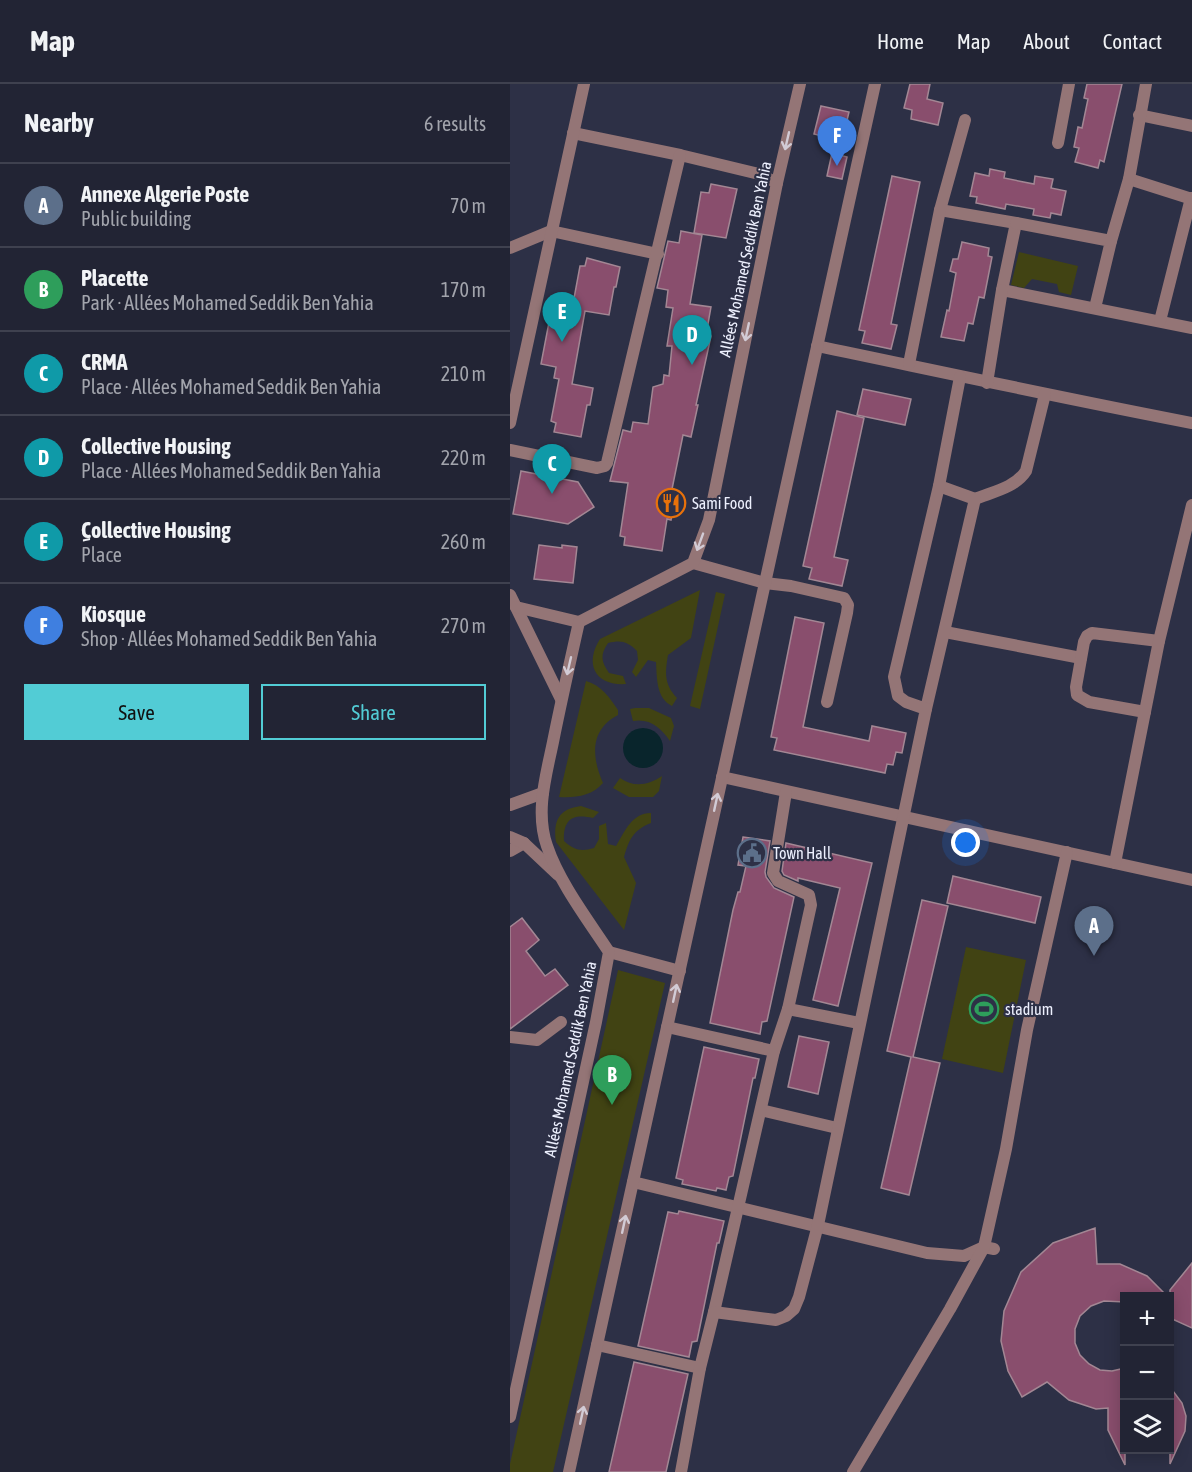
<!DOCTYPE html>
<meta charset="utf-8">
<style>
:root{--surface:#222434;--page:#2a2c3c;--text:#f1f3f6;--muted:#a2a4ac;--line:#3f414f;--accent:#52ccd5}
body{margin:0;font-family:"Asap Condensed",sans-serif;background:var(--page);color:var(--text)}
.controls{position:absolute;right:18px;bottom:18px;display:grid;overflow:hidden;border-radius:0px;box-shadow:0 3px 15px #0003}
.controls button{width:54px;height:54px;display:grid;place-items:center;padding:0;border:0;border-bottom:2px solid var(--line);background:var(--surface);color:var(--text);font:30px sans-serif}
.you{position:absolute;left:456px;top:759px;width:21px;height:21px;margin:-15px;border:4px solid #fff;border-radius:50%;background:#1a73e8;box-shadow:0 0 0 9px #1a73e833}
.badge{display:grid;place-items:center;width:39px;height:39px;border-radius:50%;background:var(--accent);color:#fff;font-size:20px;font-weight:700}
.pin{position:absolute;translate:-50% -50px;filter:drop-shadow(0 2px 3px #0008)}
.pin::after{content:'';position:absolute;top:32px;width:21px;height:18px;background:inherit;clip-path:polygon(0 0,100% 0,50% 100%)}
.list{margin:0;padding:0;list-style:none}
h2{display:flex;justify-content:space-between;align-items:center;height:78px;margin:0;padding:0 24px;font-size:26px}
h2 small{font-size:20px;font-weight:400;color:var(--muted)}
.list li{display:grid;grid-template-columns:39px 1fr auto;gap:18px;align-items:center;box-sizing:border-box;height:84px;padding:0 24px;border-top:2px solid var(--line)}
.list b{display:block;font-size:22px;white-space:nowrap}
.list p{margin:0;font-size:20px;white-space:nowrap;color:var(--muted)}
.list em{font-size:20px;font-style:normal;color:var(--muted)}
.actions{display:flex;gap:12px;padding:18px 24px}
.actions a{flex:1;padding:14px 0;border:2px solid var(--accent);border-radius:0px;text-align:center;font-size:21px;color:var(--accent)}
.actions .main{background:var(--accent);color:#111}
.icon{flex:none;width:33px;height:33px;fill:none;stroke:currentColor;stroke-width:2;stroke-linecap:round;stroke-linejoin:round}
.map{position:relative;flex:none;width:682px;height:1388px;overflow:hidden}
header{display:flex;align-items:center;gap:36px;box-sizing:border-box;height:84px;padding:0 30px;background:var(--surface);border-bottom:2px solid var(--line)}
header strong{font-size:28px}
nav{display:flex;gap:33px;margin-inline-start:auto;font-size:21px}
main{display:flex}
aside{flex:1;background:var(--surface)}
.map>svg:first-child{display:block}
.green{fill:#414313}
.water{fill:#09252c}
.building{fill:#894e6d;stroke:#a38794;stroke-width:1.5}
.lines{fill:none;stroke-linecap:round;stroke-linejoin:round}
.minor{stroke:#947576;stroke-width:12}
.tertiary{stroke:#947576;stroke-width:12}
.oneway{stroke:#d2cbd5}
.labels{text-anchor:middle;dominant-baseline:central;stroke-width:4.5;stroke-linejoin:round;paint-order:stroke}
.street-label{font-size:16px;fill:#edf0fe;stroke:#2d3046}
.poi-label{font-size:16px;fill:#edf0fe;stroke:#2d3046;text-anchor:start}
</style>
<header>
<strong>Map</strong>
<nav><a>Home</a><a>Map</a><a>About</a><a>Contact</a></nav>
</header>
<main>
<aside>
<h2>Nearby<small>6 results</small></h2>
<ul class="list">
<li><span class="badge" style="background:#5c6f8a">A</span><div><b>Annexe Algerie Poste</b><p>Public building</p></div><em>70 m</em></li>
<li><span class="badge" style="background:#2e9e5b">B</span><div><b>Placette</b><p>Park · Allées Mohamed Seddik Ben Yahia</p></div><em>170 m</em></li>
<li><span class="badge" style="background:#0f9aa8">C</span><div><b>CRMA</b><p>Place · Allées Mohamed Seddik Ben Yahia</p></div><em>210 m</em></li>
<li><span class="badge" style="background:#0f9aa8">D</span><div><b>Collective Housing</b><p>Place · Allées Mohamed Seddik Ben Yahia</p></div><em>220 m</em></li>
<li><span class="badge" style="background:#0f9aa8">E</span><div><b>ِCollective Housing</b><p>Place</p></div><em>260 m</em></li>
<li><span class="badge" style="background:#3f7fe0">F</span><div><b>Kiosque</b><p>Shop · Allées Mohamed Seddik Ben Yahia</p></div><em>270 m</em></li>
</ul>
<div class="actions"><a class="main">Save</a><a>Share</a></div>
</aside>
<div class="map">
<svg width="682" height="1388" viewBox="0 0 682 1388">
<rect width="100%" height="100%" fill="#2d3046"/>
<!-- green -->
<g class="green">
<polygon points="509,168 568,182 561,211 549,208 547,200 522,195 514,204 501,201"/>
<path d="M190 506 181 554 158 571C155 589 154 600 167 614L162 622C146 614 147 594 146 578L138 576 126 593 122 588 128 576 127 567C117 557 111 556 98 559 90 571 91 577 99 589L113 592 116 600C85 602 74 580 90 555Z"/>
<polygon points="206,508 215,510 190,625 180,622"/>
<path d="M76 597C91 601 100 614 108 626V631C79 646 82 674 93 699 82 712 65 714 49 713Z"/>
<path d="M125 624H139L161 634 164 642 160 657C151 644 140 634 123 637L120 625Z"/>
<path d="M152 692 149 707 143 713H119L103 704 110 694C124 704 139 701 152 692Z"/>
<path d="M71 722 89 728 83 734C62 729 53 736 54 757 64 766 71 768 84 764L89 755V742L96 739 98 760 106 762C115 747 122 729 141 729V739C123 746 119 756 114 773L126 799 114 846 46 758C43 736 49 725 71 722Z"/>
<polygon points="456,863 516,876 493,989 432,975"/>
<polygon points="108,886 155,899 43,1388 0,1388 0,1380"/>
</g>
<!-- water -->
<circle class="water" cx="133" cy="664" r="20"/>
<!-- building -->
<g class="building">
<polygon points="400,0 420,0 417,15 433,19 428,41 401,35 402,26 394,24"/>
<polygon points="577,0 612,0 594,78 590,76 588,84 565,78 569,64 564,63 568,43 572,44 578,15 574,14"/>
<polygon points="311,22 339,28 332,57 304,50"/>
<polygon points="322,69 337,73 332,95 317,92"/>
<polygon points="480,85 495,88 494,94 524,100 525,92 543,95 541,104 556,107 551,131 541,129 540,134 523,131 524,125 496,120 495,125 466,119 467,113 460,112 465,89 479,92"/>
<polygon points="382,92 410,98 381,240 387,241 381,265 352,259 355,247 349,246"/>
<polygon points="201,100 227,105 216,154 184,149 191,108 199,109"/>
<polygon points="171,147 192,151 180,220 201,223 196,251 201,252 186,321 188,321 181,353 173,351 161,410 166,411 161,436 157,435 152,467 114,461 115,453 110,452 118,399 100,397 113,346 121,348 123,338 138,340 143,303 153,300 154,291 159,292 162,262 157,262 163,224 156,223 158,206 147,204 158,157 169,159"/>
<polygon points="452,158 479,164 478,172 482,173 474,214 469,213 463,240 458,239 454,257 431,253 437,226 439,227 446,189 440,187 443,175 448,175"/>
<polygon points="77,174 110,183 106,203 104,203 99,231 75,227 62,300 83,304 80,321 77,321 71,353 44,348 46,339 41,337 49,295 44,294 46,283 31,280 40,233 52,235 55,219 63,220 70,182 75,182"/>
<polygon points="353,305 401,315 395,341 347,331"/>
<polygon points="327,327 354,334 324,473 338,476 332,502 299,495 302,484 293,482"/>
<polygon points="11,387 68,398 84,423 58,440 3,430"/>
<polygon points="29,461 52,464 52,461 67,463 63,499 24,495"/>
<polygon points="285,533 314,539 293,643 359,657 362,642 396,649 392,669 386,668 383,681 377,680 375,689 264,666 267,654 261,653"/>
<polygon points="233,753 260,757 255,788 256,793 264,804 284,813 257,937 252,938 250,950 200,939 223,826 228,808 230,808 236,782 228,781"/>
<polygon points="276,759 362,779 328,922 303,916 330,804 288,794 288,797 274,791 272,787"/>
<polygon points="443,792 531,813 525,839 437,819"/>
<polygon points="412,816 438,822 403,973 430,979 399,1111 371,1104 401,973 377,967"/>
<polygon points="12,834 29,856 16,867 35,892 45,885 58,901 0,945 0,843"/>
<polygon points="289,952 319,958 308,1010 278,1003"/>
<polygon points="194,963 249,975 245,994 243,994 223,1092 219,1093 216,1106 207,1104 206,1107 172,1100 173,1096 166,1094"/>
<polygon points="169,1127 214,1137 209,1159 207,1159 187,1257 182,1258 179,1273 128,1262 158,1128 168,1130"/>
<polygon points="585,1144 587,1180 610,1180 637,1192 657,1212 615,1212 615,1218 594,1217 581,1222 570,1232 565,1245 565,1259 570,1271 579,1280 590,1286 602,1287 615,1284 615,1381 598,1346 598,1324 586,1325 559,1316 537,1298 512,1313 498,1287 491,1257 494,1227 511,1188 543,1159"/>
<polygon points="682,1179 682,1244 660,1234 660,1206"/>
<polygon points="124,1278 178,1290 156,1388 99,1388"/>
<polygon points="660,1303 672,1319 676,1332 675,1347 660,1380"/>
</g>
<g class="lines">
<!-- minor -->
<g class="minor">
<polyline points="629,31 682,42"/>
<polyline points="63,49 170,71 249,90 267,99"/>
<polyline points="548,59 559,0"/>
<polyline points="619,95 682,115"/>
<polyline points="430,126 506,139 492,206 682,244"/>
<polyline points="506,139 601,157 585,224"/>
<polyline points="601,157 619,95 636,0"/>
<polyline points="0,164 41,147 148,170"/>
<polyline points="650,237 681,114"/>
<path d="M307 262C432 288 557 315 682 339"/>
<polyline points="399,280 430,126 455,36"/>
<polyline points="477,299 492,206"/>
<polyline points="0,339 74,0"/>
<polyline points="0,366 87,384 95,382 97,379 170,71"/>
<path d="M465 415C482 408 505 404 516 387L535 310"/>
<polyline points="183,479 255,499 281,502 334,514 338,521 337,529 317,618"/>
<polyline points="0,511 51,615"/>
<polyline points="6,523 69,538"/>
<polyline points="435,548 571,574"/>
<polyline points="416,625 465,415 429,402"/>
<polyline points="635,628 579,618 567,611 566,603 574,558 577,552 582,549 649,557"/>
<polyline points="212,693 682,796"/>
<polyline points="0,767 14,759"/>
<polyline points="605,779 649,557 682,421"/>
<polyline points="99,868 170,887"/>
<polyline points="278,925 349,939"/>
<polyline points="157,943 264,967"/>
<polyline points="0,953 27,956 51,938"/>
<polyline points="251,1026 327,1044"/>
<polyline points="123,1098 417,1169 454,1172 474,1163 484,1165"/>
<polyline points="204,1228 264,967 278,925 301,821 299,811 268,797 263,789 276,708"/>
<polyline points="87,1261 190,1284"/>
<polyline points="171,1388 190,1284 204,1228 266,1236 276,1232 284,1225 289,1213 308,1141 416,625 396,618 388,612 384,593 429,402 450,293"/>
<polyline points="343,1388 440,1225 474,1163 496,1065 517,946 557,768"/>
</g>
<!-- tertiary -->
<g class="tertiary">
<polyline points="0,721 33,709"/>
<polyline points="0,753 14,759 48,791"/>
<path d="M0 1333 86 938 99 868C78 836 49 798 37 762 25 728 36 692 43 658 51 618 60 578 69 538L183 479 199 436 267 99 290 0"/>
<polyline points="59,1388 365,0"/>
</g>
</g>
<!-- one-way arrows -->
<defs><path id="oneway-shaft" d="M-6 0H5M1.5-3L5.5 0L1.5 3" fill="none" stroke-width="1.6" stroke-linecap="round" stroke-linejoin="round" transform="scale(1.5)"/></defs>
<g class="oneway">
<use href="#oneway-shaft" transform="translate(277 57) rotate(103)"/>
<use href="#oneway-shaft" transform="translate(237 248) rotate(102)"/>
<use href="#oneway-shaft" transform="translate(190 458) rotate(110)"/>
<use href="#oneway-shaft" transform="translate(59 582) rotate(103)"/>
<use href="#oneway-shaft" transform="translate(206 718) rotate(-78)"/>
<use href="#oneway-shaft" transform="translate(165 909) rotate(-78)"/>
<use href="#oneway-shaft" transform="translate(114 1140) rotate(-78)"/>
<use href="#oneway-shaft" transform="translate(72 1331) rotate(-78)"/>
</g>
<!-- icons -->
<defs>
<g id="restaurant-ring" transform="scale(1.5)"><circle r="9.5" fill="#2d3046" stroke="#e8710a" stroke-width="1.5"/><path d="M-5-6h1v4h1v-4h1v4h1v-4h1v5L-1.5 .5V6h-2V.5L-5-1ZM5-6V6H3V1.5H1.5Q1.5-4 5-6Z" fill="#e8710a"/></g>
<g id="civic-ring" transform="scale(1.5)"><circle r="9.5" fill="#2d3046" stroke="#5c6f8a" stroke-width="1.5"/><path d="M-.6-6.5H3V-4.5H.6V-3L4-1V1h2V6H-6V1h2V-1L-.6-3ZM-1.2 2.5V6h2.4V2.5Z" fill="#5c6f8a"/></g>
<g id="stadium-ring" transform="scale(1.5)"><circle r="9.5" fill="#2d3046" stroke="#2e9e5b" stroke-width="1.5"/><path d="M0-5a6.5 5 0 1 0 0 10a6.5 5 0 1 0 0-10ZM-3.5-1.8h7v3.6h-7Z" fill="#2e9e5b"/></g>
</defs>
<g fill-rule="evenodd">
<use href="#restaurant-ring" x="161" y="419"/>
<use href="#civic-ring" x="242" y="769"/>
<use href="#stadium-ring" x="474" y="925"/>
</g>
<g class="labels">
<!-- street labels -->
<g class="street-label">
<text transform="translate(235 175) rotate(-78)">Allées Mohamed Seddik Ben Yahia</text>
<text transform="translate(60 975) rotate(-78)">Allées Mohamed Seddik Ben Yahia</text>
</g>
<!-- poi labels -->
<g class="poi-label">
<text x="182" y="419">Sami Food</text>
<text x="263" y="769">Town Hall</text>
<text x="495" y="925">stadium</text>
</g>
</g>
</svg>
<div class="controls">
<button>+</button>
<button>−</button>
<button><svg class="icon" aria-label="layers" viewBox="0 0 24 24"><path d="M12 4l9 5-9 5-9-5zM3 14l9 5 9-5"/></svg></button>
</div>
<div class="you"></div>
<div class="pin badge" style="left:584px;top:872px;background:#5c6f8a">A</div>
<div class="pin badge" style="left:102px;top:1021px;background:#2e9e5b">B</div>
<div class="pin badge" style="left:42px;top:410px;background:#0f9aa8">C</div>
<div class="pin badge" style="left:182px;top:281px;background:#0f9aa8">D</div>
<div class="pin badge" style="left:52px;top:258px;background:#0f9aa8">E</div>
<div class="pin badge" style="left:327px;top:82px;background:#3f7fe0">F</div>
</div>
</main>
